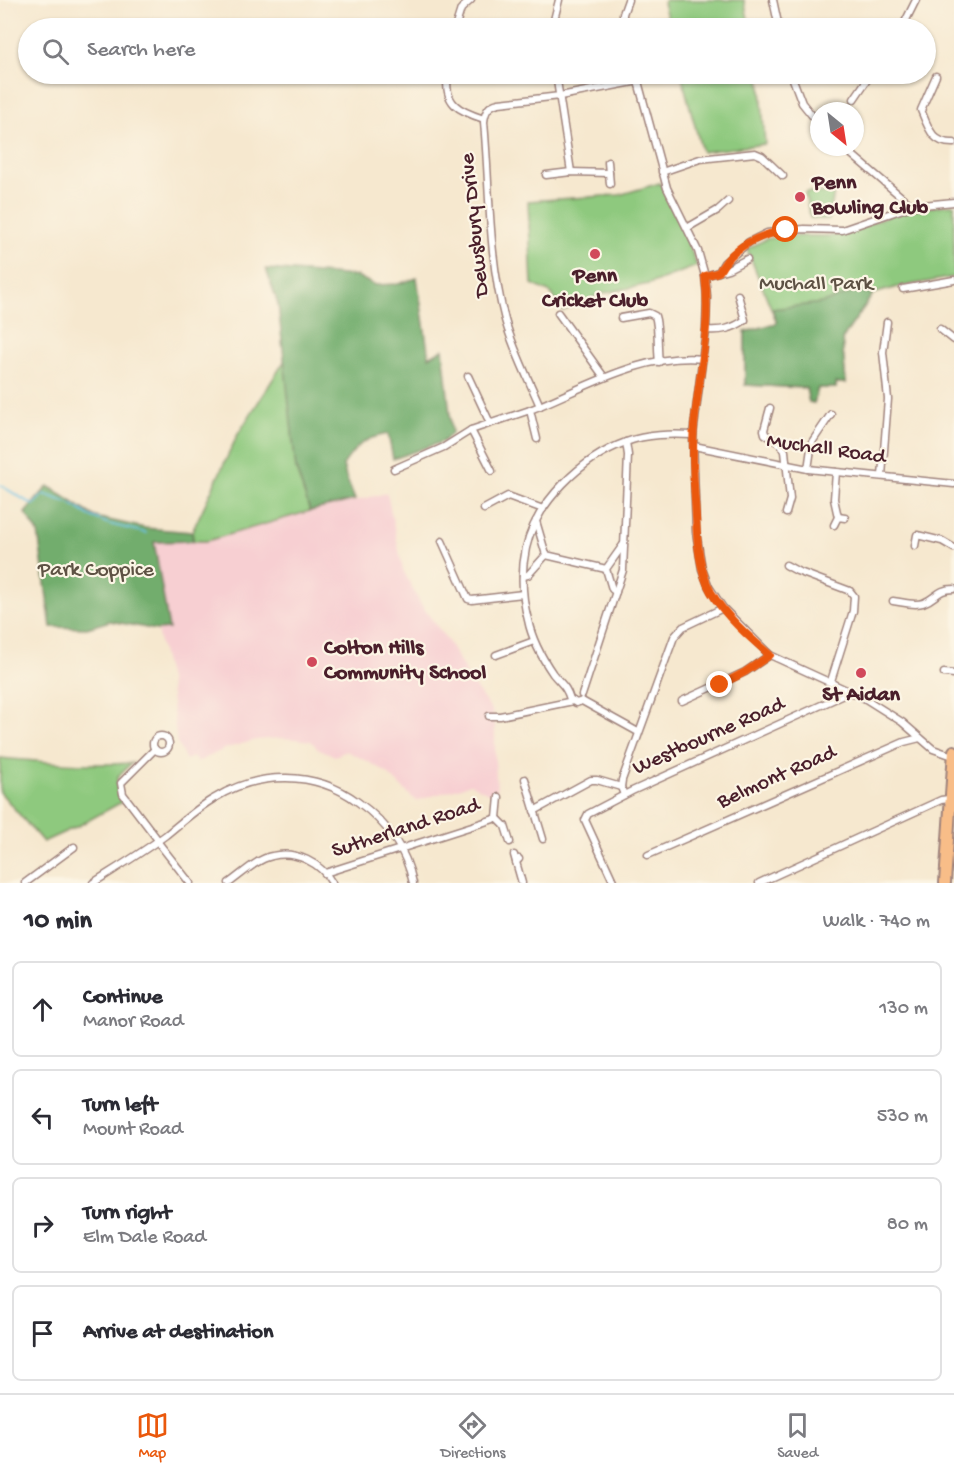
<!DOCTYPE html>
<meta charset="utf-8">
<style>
:root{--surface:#fff;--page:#f7f7f7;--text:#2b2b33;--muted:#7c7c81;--line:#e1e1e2;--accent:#ea580c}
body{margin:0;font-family:"Gochi Hand",sans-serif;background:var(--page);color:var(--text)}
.compass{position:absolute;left:810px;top:102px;width:54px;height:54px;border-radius:50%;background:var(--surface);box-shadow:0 2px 4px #0004;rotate:150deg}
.stop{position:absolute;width:18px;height:18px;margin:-14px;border:4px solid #ea580c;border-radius:50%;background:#fff}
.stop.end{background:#ea580c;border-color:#fff;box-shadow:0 2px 6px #0008}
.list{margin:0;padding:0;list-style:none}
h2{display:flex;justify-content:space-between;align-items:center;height:78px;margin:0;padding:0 24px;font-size:26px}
h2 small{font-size:20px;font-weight:400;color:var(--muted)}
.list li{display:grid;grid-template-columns:39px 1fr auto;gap:18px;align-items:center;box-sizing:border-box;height:96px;margin:0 12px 12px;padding:0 12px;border:2px solid var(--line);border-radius:9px}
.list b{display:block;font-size:22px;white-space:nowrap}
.list p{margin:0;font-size:20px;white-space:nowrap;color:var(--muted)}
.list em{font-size:20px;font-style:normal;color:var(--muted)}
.icon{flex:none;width:33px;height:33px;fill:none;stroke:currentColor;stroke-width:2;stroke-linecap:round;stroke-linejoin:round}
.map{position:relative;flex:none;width:954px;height:883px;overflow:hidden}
.search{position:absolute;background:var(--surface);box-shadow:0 2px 4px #0004;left:18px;right:18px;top:18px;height:66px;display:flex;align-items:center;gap:15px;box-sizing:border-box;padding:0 21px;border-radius:33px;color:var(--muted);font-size:22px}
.sheet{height:510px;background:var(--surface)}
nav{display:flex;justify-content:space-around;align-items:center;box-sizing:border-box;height:84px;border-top:2px solid var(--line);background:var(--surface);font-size:16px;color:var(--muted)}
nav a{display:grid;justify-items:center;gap:3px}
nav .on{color:var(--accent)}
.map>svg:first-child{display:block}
.built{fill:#f7cfd2}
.green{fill:#8ec97e;stroke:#6c7454;stroke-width:1.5}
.forest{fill:#72ad6d;stroke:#5e664c;stroke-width:1.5}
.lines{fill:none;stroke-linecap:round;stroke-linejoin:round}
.stream{stroke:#6cc4e9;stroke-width:1.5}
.minor-casing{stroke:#a0847d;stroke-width:9}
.trunk-casing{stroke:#a0847d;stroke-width:14}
.minor{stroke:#fff;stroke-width:6}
.trunk{stroke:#f8bd88;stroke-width:10}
.route{stroke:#ea580c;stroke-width:8}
.poi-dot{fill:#d1495b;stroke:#fcf5e5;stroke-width:2}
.labels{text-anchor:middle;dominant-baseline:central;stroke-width:4.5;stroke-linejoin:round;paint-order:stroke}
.poi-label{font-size:22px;font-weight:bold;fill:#4a1f2b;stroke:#fcf5e5;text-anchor:start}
.street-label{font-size:22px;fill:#4a1f2b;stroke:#fcf5e5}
.park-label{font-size:22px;fill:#5e5244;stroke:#fcf5e5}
</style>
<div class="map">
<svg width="954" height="883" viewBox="0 0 954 883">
<rect width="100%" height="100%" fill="#fcf5e5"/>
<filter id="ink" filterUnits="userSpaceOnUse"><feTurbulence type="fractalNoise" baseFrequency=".0167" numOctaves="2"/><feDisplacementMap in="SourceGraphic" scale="12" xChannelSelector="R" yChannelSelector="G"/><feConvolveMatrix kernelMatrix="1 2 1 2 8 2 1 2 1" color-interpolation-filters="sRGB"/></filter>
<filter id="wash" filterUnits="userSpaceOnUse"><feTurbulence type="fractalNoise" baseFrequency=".008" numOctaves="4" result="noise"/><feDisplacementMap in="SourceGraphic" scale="24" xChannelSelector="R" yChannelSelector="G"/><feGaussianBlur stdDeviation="1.35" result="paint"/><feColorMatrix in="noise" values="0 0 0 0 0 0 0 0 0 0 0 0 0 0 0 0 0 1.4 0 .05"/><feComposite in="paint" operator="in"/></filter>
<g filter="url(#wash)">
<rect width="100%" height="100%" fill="#f6e8cf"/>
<!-- built -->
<polygon class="built" points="387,493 403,570 420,603 450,644 470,680 492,711 495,722 495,760 497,790 490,794 471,784 416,801 387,773 367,761 346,751 335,756 317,748 311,741 296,739 278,738 256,740 227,748 197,762 193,757 186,760 177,743 169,680 157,630 168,629 154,542 208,541 285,518"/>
<!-- green -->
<g class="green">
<polygon points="665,0 744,0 750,28 670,28 663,3"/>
<polygon points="681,74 760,74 765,144 702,152"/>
<polygon points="660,183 683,228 697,266 649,284 600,294 563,311 551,293 532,284 528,201 619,195"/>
<polygon points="808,192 834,193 829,220 810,218 805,193"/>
<polygon points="954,204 954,277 898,287 873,294 842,339 846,383 836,383 836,388 818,388 814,403 809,402 806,388 745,385 745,332 777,323 747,249 766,239 785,236 833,236 866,225 902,211"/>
<polygon points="285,360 296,469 310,511 207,541 193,541 192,532 238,434"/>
<path d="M0 758C44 762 88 766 132 763 115 778 112 780 122 802L80 825 43 842 0 792Z"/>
</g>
<!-- forest -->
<g class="forest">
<path d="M266 269 357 276 374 285 398 284 417 278 429 357 443 349 452 433 444 441 393 459 388 434C364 438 357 445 343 465L346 477 355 500 310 511 296 469 278 304Z"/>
<polygon points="857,291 873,294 842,339 846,383 836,383 836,388 818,388 814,403 809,402 806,388 745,385 745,332 777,323 772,309 822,303"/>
<polygon points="48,486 95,517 145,528 192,532 193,541 154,542 169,629 157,630 110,621 87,628 51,627 38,532 25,513"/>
</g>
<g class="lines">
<!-- stream -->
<polyline class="stream" points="0,485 33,505 44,494 71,504 90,516 109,524 146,533"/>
</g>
</g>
<g filter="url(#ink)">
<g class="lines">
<!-- minor casing -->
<g class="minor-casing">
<g id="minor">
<polyline points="773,0 779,28"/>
<polyline points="455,28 461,9 471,0"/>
<polyline points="552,28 559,0"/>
<polyline points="623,28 623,14 628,0"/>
<polyline points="902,28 916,0"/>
<path d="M448 74C443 104 459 111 484 119"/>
<polyline points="556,74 571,172"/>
<polyline points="636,74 667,188 698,251 705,276 707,296 706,330 693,435 696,532 702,569 709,587 723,608 770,655 864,698 902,722 933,749 953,756"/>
<polyline points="791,74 802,103 819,124"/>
<path d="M936 76 921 110C928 127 932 144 954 143"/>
<polyline points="854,99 871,74"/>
<polyline points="843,147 912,206"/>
<polyline points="608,162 609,173"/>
<polyline points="662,172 700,159 755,153 762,156 783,176"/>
<polyline points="546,175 571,172 609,173 610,184"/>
<polyline points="687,228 718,210 728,201"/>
<polyline points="719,272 724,263 749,242 767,233 804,229 842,230 912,206 954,202"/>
<polyline points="705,276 728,269 747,259"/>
<polyline points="903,289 954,280"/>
<polyline points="558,313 604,377"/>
<path d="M621 318 649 313 655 316C659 327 657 349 659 362"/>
<polyline points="940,329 954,340"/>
<path d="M706 330C722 331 732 329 745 320L738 295"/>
<polyline points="468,376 490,423"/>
<path d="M540 406C528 378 513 349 505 320 488 256 490 188 484 122 485 112 488 105 499 103L560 96 639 81"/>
<polyline points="770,408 764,430 765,434 780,444 785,451 790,499 786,513"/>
<polyline points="471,430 492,471"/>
<path d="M537 439 530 410C585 388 641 353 703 359"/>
<polyline points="694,446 808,469 954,484"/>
<polyline points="394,469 444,447 471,430 530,410"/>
<polyline points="808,469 812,442 831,414"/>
<polyline points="836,472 834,499 838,517"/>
<polyline points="882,476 888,399 883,352 887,322"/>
<polyline points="484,509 508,496 543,509"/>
<polyline points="834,525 838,517 845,518"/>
<polyline points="442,541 468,599 472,600 523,594"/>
<polyline points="915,546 917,535 942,541 954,548"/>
<polyline points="546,555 606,569"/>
<polyline points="786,565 797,571 850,591 854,596 853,611 831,681"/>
<polyline points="523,576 528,575 546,555 536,521"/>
<polyline points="616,592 612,589 606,569 623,545"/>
<path d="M893 601C902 602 914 606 923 603 937 598 937 589 954 589"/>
<polyline points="496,655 534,641"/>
<polyline points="944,673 954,674"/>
<polyline points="582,695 623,570 628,455 626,442"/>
<path d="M582 701 576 703 570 699C566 686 562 685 553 674 542 658 532 640 528 620 522 597 521 571 526 548 536 502 582 458 626 442 648 434 670 434 693 435"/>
<polyline points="582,701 638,732"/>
<polyline points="682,701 745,672 770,655"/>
<polyline points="489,716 500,716 573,701"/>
<circle cx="161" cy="744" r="8"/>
<polyline points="155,749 121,783 123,794 158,840"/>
<polyline points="525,779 543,839"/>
<polyline points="624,795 621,787 622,780 674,637 683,627 723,608"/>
<polyline points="534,811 591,780 597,780 621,787"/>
<polyline points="497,818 499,797"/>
<polyline points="157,841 190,883"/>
<polyline points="514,855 516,862 519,859"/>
<polyline points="648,855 904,742 920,738"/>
<polyline points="516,862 522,883"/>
<polyline points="325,873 497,818 505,826 510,842"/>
<polyline points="25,883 74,847"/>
<path d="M93 883C118 867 143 852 166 835 181 823 196 809 213 799 258 771 315 770 358 802 386 822 406 849 413 883"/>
<path d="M229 883C242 874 257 859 272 856 296 850 321 863 332 883"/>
<polyline points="614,883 585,820 588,814 632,791 850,692"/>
<polyline points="759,883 941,800 949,799"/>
</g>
</g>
<!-- trunk casing -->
<g class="trunk-casing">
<polyline id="trunk" points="945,883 954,751"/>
</g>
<!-- minor -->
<use href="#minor" class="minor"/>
<!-- trunk -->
<use href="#trunk" class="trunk"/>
</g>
</g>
<g class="lines" filter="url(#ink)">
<!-- route -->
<path class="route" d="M720 685 745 672 770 655C749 637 725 616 711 592 699 570 697 541 696 517 694 484 691 449 695 417 700 370 711 324 705 276L719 272C732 247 759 235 786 230"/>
</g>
<!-- markers -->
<g class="poi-dot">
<circle cx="800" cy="197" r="6"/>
<circle cx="595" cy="254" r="6"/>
<circle cx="312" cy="662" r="6"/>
<circle cx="861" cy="673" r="6"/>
</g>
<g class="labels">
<!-- poi labels -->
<g class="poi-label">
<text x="812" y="184">Penn<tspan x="812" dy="25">Bowling Club</tspan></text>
<text x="595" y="277" text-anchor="middle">Penn<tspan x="595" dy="25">Cricket Club</tspan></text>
<text x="324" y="649">Colton Hills<tspan x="324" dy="25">Community School</tspan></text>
<text x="861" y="696" text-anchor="middle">St Aidan</text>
</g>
<!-- street labels -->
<g class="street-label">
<text transform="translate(476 225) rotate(-96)">Dewsbury Drive</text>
<text transform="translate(826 450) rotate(8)">Muchall Road</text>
<text transform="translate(709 737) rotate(-24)">Westbourne Road</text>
<text transform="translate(777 778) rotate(-24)">Belmont Road</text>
<text transform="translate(406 829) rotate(-18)">Sutherland Road</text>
</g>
<!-- park labels -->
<g class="park-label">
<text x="816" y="285">Muchall Park</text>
<text x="96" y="571">Park Coppice</text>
</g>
</g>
</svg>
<svg class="compass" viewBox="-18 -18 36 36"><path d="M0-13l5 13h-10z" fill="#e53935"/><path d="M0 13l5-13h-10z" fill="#7c7c81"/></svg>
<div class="stop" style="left:786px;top:230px"></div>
<div class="stop end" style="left:720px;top:685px"></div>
<div class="search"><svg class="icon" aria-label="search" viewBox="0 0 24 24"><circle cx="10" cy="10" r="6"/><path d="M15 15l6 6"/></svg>Search here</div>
</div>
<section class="sheet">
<h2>10 min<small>Walk · 740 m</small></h2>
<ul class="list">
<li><svg class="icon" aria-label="ahead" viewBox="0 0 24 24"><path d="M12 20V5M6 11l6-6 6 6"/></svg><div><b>Continue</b><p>Manor Road</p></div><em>130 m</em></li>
<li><svg class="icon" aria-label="left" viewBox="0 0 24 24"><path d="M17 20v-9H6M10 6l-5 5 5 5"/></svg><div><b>Turn left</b><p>Mount Road</p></div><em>530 m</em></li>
<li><svg class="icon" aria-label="right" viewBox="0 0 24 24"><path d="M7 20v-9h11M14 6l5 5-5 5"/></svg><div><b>Turn right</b><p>Elm Dale Road</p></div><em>80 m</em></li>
<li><svg class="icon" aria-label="arrive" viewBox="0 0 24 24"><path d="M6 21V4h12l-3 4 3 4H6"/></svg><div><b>Arrive at destination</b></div></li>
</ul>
</section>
<nav>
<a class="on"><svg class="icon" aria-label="map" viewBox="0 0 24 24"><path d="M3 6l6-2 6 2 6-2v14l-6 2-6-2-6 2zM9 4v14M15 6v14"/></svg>Map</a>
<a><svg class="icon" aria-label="directions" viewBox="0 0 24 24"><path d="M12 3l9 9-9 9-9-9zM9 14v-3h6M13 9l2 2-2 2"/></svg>Directions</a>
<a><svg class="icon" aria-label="saved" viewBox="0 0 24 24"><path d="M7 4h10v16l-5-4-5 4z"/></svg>Saved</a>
</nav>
